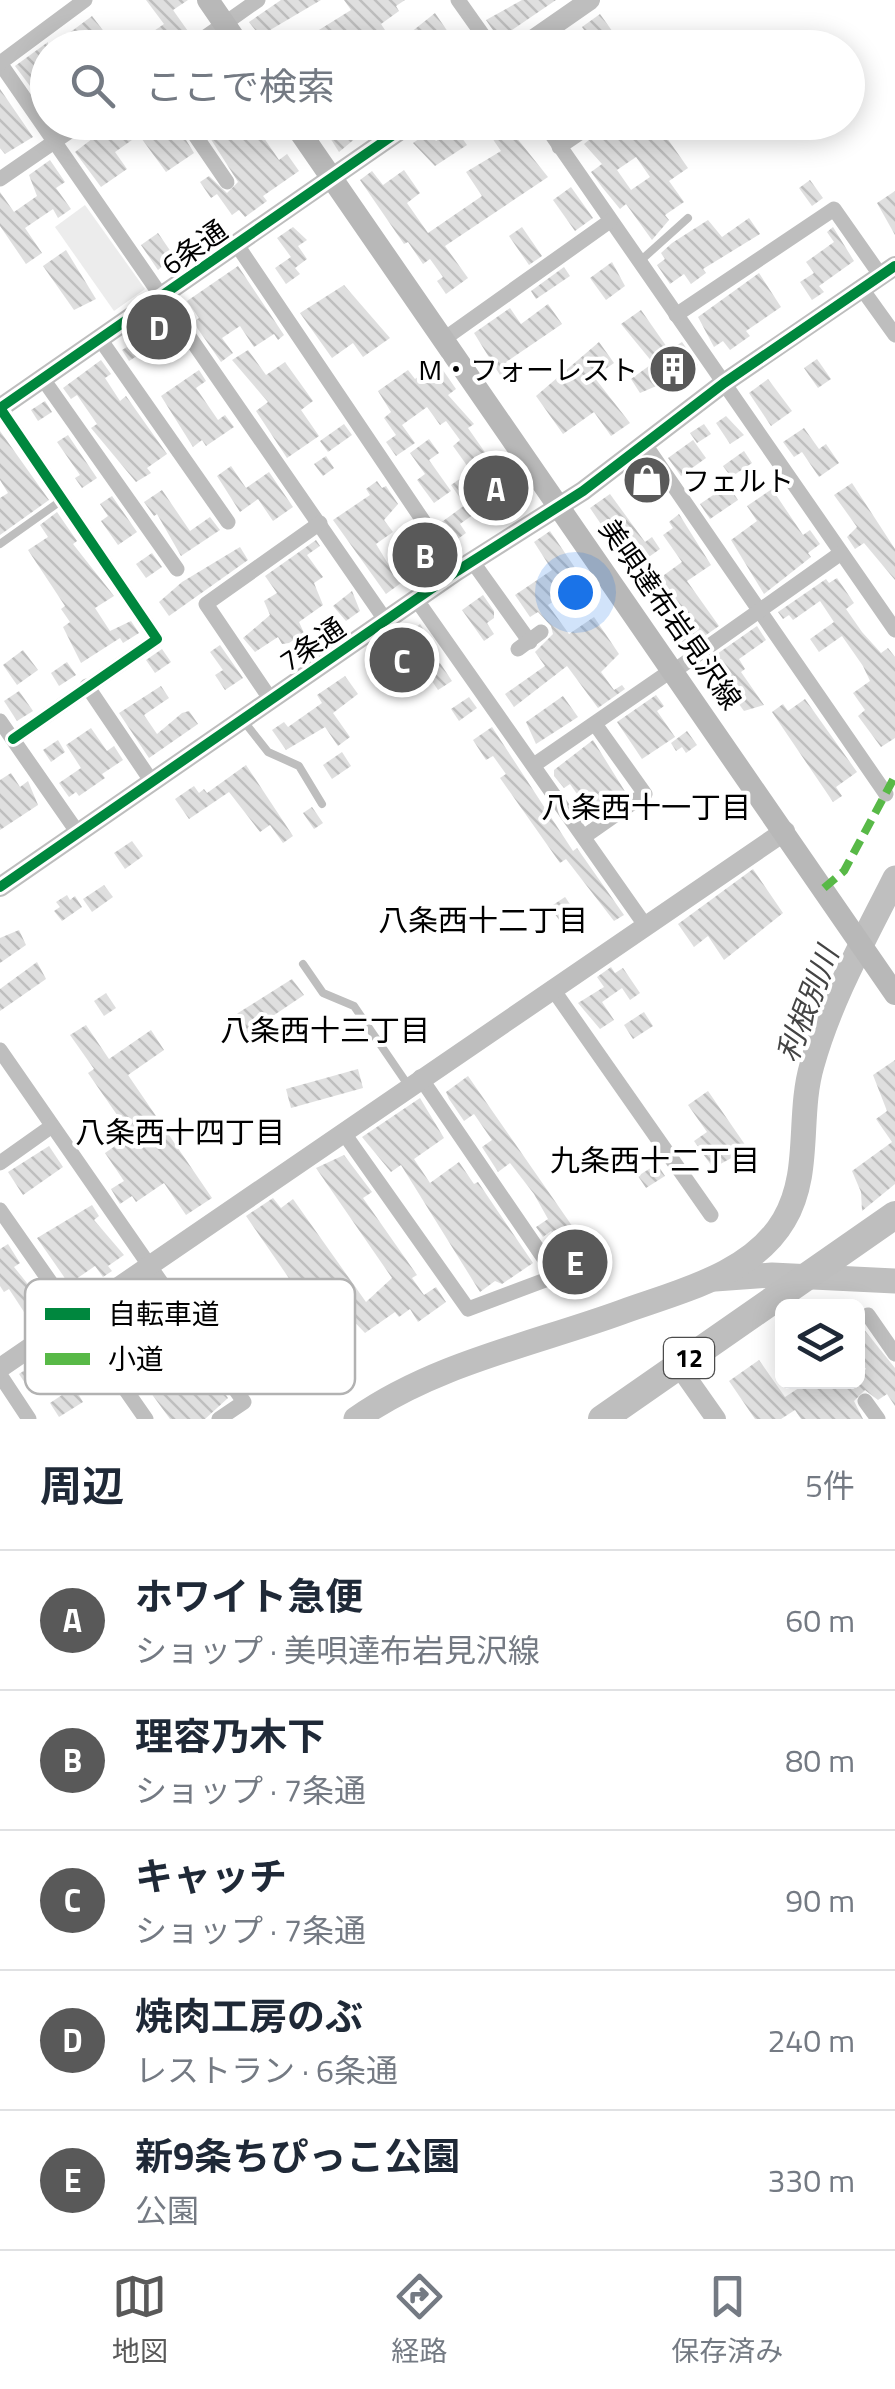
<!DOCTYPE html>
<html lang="ja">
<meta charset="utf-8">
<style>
:root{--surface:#fff;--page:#f6f6f7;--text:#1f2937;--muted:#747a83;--line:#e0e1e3;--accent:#595959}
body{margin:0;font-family:"Titillium Web","Noto Sans JP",sans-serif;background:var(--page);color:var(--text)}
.controls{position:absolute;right:30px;bottom:30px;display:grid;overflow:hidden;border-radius:15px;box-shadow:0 5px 25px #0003}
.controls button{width:90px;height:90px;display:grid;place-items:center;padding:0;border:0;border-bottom:2px solid var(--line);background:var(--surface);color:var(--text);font:50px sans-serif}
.you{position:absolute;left:575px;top:592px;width:35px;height:35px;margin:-25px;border:8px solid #fff;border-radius:50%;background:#1a73e8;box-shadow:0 0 0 15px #1a73e833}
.badge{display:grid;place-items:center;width:65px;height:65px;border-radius:50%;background:var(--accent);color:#fff;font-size:32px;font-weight:700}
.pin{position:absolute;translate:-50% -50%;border:5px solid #fff;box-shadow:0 2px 10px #0006}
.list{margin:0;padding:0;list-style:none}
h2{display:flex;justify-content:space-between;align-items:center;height:130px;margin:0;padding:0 40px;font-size:42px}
h2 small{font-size:32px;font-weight:400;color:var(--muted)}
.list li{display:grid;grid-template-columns:65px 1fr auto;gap:30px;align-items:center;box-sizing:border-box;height:140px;padding:0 40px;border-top:2px solid var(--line)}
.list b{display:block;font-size:38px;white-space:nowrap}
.list p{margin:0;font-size:32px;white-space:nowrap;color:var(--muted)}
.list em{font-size:32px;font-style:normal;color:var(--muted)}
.icon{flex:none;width:55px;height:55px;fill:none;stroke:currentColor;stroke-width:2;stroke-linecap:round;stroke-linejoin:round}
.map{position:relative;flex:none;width:895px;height:1419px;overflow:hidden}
.search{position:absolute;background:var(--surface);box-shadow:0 5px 25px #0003;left:30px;right:30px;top:30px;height:110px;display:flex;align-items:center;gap:25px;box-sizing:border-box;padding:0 35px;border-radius:55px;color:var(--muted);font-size:38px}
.sheet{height:830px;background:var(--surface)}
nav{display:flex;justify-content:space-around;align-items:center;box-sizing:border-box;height:140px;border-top:2px solid var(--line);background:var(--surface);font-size:28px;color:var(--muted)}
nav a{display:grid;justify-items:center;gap:5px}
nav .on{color:var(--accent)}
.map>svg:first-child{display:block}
.park{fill:#ececec}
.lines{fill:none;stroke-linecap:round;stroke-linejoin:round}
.river{stroke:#bfbfbf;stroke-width:25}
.building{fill:url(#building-back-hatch);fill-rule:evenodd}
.service{stroke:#bebebe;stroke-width:8}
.minor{stroke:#bebebe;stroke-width:15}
.tertiary{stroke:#bebebe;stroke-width:20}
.secondary{stroke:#b8b8b8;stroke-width:22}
.trunk{stroke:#bebebe;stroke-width:28}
.quiet{stroke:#58b947;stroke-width:8;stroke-dasharray:15 8;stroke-linecap:butt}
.cycleway-casing{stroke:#fff;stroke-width:16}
.cycleway{stroke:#00873e;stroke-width:10}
.labels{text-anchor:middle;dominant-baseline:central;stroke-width:8;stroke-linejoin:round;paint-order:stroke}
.shield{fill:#fff;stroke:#4c4c4c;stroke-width:2.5}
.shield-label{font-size:25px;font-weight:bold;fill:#000}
.street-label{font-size:28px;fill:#000;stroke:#fff}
.poi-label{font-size:28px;fill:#000;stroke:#fff;text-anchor:end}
.neighbourhood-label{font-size:30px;fill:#000;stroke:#fff}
.water-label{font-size:30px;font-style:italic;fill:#444;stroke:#fff}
.key{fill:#fff;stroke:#b2b2b2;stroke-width:2.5}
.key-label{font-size:28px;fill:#000}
</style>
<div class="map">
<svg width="895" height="1419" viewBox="0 0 895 1419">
<defs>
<pattern id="building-back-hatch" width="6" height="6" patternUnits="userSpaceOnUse" patternTransform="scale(2.5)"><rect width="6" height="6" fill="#dfdfdf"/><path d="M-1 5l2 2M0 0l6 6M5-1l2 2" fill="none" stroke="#bebebe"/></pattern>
</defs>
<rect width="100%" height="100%" fill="#fff"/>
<!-- park -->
<g class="park">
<polygon points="85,205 145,289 114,311 55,227"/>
<polygon points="585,1239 598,1267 569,1281 552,1257"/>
</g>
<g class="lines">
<!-- river -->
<g class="river">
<polyline points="715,1279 772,1275 895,1281"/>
<path d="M356 1419C434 1364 534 1344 622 1312 677 1292 752 1275 784 1220 812 1173 797 1116 812 1065 830 1000 865 938 895 878"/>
</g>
</g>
<!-- building -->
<g class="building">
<polygon points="146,0 188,0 173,10 190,34 171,48 161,48 151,33 164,24"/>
<polygon points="281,0 321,0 260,36 249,22"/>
<polygon points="344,0 405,0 396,6 399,11 381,24 395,45 435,13 459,48 377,48 372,41 364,48 290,48 351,10"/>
<polygon points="522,0 556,0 499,39 486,20"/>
<polygon points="600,14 615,35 620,48 597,48 582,27"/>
<polygon points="92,16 105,33 82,48 49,48"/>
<polygon points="48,42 48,110 15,66"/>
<polygon points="0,89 33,137 5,154 0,148"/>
<polygon points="114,122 175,122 194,153 166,172 139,135 115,152 127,169 101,187 75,152"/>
<polygon points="200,122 253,122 279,160 287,154 299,171 263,196 267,201 245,217 239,210 232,215 217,194 211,198 200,182 209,176 227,193 238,182"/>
<polygon points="320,122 375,122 339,152"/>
<polygon points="481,122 504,122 548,177 445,246 468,278 446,294 437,281 443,277 430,259 423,264 408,242 404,244 360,180 372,171 383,185 404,170 420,193 407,203 428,233 482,196 466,172 501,151"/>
<path d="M651 124 662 131 688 168 669 181 684 202 665 215 669 220 652 240 626 204 620 209 602 187 591 172 602 164 584 144 607 125 623 140ZM636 157 650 177 631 190 617 170Z"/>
<polygon points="454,127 467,145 435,166 413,143 429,132 436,141"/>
<polygon points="50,160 65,182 56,188 71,209 58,218 53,209 25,228 42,253 26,264 0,226 0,192 14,212 37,196 29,175"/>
<polygon points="810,180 823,198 812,206 799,188"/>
<polygon points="571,187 593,218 575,231 553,200"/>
<polygon points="895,191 895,235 877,203"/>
<polygon points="749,218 760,234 703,269 706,273 691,284 684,274 670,284 657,265 665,259 661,253 672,243 708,220 722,237"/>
<polygon points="293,227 307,240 298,246 307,259 295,268 300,274 286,284 275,268 291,257 277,238"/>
<polygon points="522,227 542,256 529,265 509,236"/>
<polygon points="833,227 854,261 819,286 824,292 812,300 800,282 814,273 806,262 834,242 827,232"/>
<polygon points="158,233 178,262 167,269 164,265 158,270 141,245"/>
<polygon points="66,250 96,299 74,310 43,266"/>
<polygon points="612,262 625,286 606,300 590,278"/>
<polygon points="238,266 284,335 278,340 274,334 254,347 240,326 222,338 233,353 221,362 193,322 199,318 187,301"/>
<polygon points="564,267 570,276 536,299 531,291"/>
<polygon points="759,273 781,307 746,331 750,336 730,350 723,341 714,347 698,317"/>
<polygon points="344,285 390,338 363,357 353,343 332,358 300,313"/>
<polygon points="548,304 562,324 506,362 510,368 500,375 474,333 510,308 521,324"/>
<polygon points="641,310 669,350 682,342 698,365 669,386 661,384 640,393 631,379 653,363 621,324"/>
<polygon points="161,317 171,331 164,335 180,356 170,363 152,346 129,361 122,350 132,344 129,340"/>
<polygon points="599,342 614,363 594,377 630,423 611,436 594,412 563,434 536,396"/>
<polygon points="248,350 266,375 285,362 313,401 301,410 319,436 287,458 256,411 268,402 232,360"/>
<polygon points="817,359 831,379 818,388 804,368"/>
<polygon points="101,360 111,374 105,378 120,401 126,396 167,454 147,468 151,473 136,482 91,428 97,424 77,395 71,399 63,388"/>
<polygon points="438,363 456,389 448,395 474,424 468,428 519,501 500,515 491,502 460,524 466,533 452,543 439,524 465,505 451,485 471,471 453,446 460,440 446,421 440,425 427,407 402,425 415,443 396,456 386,442 396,435 384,418 391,412 378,391 408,370 415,379"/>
<polygon points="199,370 206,381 196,388 218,420 225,415 234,427 206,446 202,440 193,447 161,396"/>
<polygon points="768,379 792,411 771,426 749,393"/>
<polygon points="45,401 52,412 38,421 31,410"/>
<polygon points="726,416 744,435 730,444 716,423"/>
<polygon points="344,424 352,435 328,452 320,441"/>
<polygon points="704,424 711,434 697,443 690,433"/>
<polygon points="804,428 819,449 826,444 839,463 819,477 802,452 794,457 783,442"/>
<polygon points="0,431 49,500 0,535 0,498 8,493 0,480"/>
<polygon points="68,435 97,478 82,488 75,478 80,475 57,442"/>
<polygon points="429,439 439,453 429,460 451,491 434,503 417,480 425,474 410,453"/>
<polygon points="693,440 706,458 681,476 668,458"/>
<polygon points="744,451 752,463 731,477 723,466"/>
<polygon points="326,456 334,468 323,476 314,464"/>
<polygon points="231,466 246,488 269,472 293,507 273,521 258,499 240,512 217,476"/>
<polygon points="647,467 659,484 648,491 636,474"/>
<polygon points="377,481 382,488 386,486 398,504 384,520 393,532 376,544 390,567 413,551 409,546 421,537 436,559 399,580 401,583 386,594 333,520 370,495 366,489"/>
<polygon points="852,483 895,549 895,580 864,543 855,549 847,537 857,527 834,495"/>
<polygon points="728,485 738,500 710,519 700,504"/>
<polygon points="772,489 803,535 810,530 820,544 808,553 811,557 764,594 731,540 757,521 747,506"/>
<polygon points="162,490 190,531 210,517 220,530 181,556 157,514 154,516 144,502"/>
<polygon points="610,494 645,542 652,537 660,549 646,559 660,578 682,562 663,535 673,528 669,522 679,514 711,565 687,581 719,626 686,649 590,508"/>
<polygon points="112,496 137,532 118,545 101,521 108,516 100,504"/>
<polygon points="57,512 77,541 73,544 114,596 95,608 110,631 131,621 139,633 123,643 120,638 81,663 63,627 70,622 61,609 65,606 28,550 48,537 40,525"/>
<polygon points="550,531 584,581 548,605 569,634 594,617 619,654 601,672 614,690 622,685 625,689 598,708 567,666 514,707 505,694 545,666 535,652 553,634 551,626 538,612 530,617 515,595 552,570 534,542"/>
<polygon points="316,540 320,546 307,555 323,577 314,583 323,605 299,622 304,633 289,643 282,644 278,637 255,652 243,638 270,615 264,601 277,593 265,576"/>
<polygon points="240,547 248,560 169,616 159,602 182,582"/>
<polygon points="152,553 162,567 146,578 136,564"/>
<polygon points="837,578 854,603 846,609 862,632 881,653 888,648 895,657 895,738 881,747 858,716 865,710 853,693 870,681 863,666 842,636 819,652 810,639 834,622 820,601 793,620 789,615 783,619 778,612 826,579 829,583"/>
<polygon points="352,591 360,611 346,621 333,606"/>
<polygon points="483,595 494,611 494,618 487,623 494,634 484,641 462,610"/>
<polygon points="420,624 432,642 410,657 427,683 409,696 402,687 410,682 391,655 410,643 406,636"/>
<polygon points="757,626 766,640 739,659 745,669 741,672 764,705 744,711 707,661"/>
<polygon points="220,645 243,678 225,690 215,675 223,670 210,652"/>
<polygon points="162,649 171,662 155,673 146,660"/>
<polygon points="23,650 38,670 17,685 3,665"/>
<polygon points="67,662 76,675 59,686 51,673"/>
<polygon points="440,663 452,681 438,690 426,672"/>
<polygon points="345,676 358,694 333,713 350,737 338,746 325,727 286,750 272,730 284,722 288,727 322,703 317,695"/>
<polygon points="161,686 169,698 144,715 157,734 182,713 189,711 198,724 149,758 119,713"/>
<polygon points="19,691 33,711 17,721 4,701"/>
<polygon points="656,695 664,706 657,711 675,737 642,759 617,722"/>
<polygon points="563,696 578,717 536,744 526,722"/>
<polygon points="469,697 477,708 459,721 451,709"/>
<polygon points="805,699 857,772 836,787 842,796 833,802 772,712 783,704 788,711"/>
<polygon points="492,727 573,851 577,848 624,915 614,921 566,859 560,863 500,778 506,774 493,756 486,760 473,740"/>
<polygon points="91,728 107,751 114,746 123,760 102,774 105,778 79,796 76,792 69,797 59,783 81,768 66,745"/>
<polygon points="687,731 697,745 686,753 682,747 676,751 671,743"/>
<polygon points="58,740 65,752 51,762 43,750"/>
<polygon points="593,740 626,793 592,817 588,811 583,814 576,805 582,801 570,784 564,788 554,776 554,770"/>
<polygon points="342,752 351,766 332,779 323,765"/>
<polygon points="246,765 293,836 283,843 270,825 260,832 229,792 189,819 175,799 194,786 199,793 204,789 207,793"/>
<polygon points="11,773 20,787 28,781 38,805 0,830 0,780"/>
<polygon points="312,807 323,823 314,829 303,813"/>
<polygon points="132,841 143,856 125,869 114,853"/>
<polygon points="753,869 783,913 724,960 708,936 694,947 678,924"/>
<polygon points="104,885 113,897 92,912 83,899"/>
<polygon points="67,895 70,900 75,896 82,907 62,921 54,911 60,907 56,902"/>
<polygon points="565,897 584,924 569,934 550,907"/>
<polygon points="19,930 26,945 0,963 0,938"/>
<polygon points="37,962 46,979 0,1011 0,989"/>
<polygon points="611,967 615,973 623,968 640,993 630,1000 622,988 602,1002 614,1020 600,1029 578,1003 604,987 597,977"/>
<polygon points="292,979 304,995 243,1036 232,1020 238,1013"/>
<polygon points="106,993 116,1008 104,1016 94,1001"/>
<polygon points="644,1012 653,1026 633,1039 624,1025"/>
<polygon points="86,1025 109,1059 151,1030 164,1050 128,1075 212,1198 186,1215 164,1183 136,1202 132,1196 120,1204 111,1189 124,1181 105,1153 131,1135 88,1073 94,1069 70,1035"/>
<polygon points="895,1060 895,1184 862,1211 861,1192 852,1171 892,1142 876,1119 887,1111 873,1075"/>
<polygon points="358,1069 363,1088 291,1108 286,1089"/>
<polygon points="468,1076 577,1233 564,1242 551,1231 543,1237 536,1227 548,1219 534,1194 510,1163 498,1172 482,1147 492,1140 474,1114 464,1121 449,1099 446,1092"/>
<polygon points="708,1091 748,1149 713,1168 694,1141 707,1132 688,1105"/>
<polygon points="420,1098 444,1138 414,1159 430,1183 459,1162 474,1184 478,1182 533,1263 502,1284 495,1281 480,1292 401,1165 391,1172 362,1137"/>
<polygon points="49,1146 63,1167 23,1195 8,1172"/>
<polygon points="344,1155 372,1192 363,1198 417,1275 412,1278 424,1295 436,1287 446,1302 418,1322 410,1309 399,1317 395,1312 365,1333 343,1310 333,1316 312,1294 304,1300 246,1216 273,1198 281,1208 293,1199 366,1302 392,1278 316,1168"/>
<polygon points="657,1164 665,1176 646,1188 638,1176"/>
<polygon points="92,1205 99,1216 94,1220 124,1255 108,1266 112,1271 103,1277 95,1266 69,1284 37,1238"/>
<polygon points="8,1244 20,1263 14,1267 48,1309 30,1321 9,1289 4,1292 0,1286 0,1249"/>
<polygon points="151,1288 182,1335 172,1341 145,1302 121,1319 151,1363 176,1345 187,1359 196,1353 228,1398 205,1419 170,1419 97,1319 138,1290 142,1295"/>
<polygon points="858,1322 895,1368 895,1406 887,1394 878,1400 865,1390 854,1401 863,1419 801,1419 795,1410 781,1419 755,1419 729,1381 759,1360 785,1397 808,1382 858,1382 858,1375 866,1369 858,1357"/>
<polygon points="31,1366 40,1374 25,1383 19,1374"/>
<polygon points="74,1387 83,1402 59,1417 50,1403"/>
</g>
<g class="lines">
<!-- service -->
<g class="service">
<polyline points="639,262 688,218"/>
<polyline points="0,544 62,500"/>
<polyline points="242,719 268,752 299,766 322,804"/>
<polyline points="303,964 323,993 354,1006 408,1085"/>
</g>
<!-- minor -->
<g class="minor">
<polyline points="458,0 492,48"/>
<polyline points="190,48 258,0"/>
<polyline points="0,63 386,621"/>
<polyline points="0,63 85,0"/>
<polyline points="186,122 227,182"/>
<polyline points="543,122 895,630"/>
<polyline points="559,147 596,122"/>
<polyline points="0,179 83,122"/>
<polyline points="237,245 457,571"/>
<polyline points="862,289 895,335"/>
<polyline points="676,315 834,209 881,276"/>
<polyline points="100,339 228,522"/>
<polyline points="444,339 610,221"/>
<polyline points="43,379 177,569"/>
<polyline points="0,408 157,639 13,739"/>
<polyline points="646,446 886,794"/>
<polyline points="472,561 530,642"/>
<polyline points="416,599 645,925"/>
<polyline points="518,649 541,632"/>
<polyline points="674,671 841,553"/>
<polyline points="87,686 152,782"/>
<polyline points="271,700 206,604 320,523"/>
<polyline points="0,721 78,833"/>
<polyline points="534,765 672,670"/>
<polyline points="585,836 645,794 595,724"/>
<polyline points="552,988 711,1215"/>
<polyline points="0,1050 244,1402 219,1419"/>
<polyline points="343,1132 468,1309 556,1276 420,1077"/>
<polyline points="0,1163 52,1126"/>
<polyline points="0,1210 146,1419"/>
<polyline points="868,1315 895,1354"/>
<polyline points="0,1375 29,1419"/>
<polyline points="865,1401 878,1419"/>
</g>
<!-- tertiary -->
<g class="tertiary">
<polyline points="521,48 590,0"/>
<polyline points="0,408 412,122"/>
<polyline points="0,887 457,571 583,491 724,383 895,266"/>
<polyline points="678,1365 716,1419"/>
<polyline points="0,1368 785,831"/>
</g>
<!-- secondary -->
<g class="secondary">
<polyline points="208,0 241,48"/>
<polyline points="293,122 895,994"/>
</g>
<!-- trunk -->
<polyline class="trunk" points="602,1419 895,1215"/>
<!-- quiet -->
<polyline class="quiet" points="824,888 844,871 895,776"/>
<!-- cycleway casing -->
<g class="cycleway-casing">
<g id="cycleway">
<polyline points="13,739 157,639 0,408 412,122"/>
<polyline points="0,887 457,571 583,491 724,383 895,266"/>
</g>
</g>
<!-- cycleway -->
<use href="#cycleway" class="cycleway"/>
</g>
<!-- icons -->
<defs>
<g id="building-disc" transform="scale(2.5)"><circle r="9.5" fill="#595959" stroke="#fff"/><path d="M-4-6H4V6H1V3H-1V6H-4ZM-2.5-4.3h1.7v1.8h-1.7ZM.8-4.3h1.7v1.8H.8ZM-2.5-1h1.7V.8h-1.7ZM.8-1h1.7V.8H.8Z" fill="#fff"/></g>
<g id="shop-disc" transform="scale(2.5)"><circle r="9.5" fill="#595959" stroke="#fff"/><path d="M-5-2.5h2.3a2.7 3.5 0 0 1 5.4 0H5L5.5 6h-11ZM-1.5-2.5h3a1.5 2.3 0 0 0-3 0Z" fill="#fff"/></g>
</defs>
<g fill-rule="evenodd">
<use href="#building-disc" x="673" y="369"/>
<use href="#shop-disc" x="647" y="480"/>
</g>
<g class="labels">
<!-- shield labels -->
<rect class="shield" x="664" y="1338" width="50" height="40" rx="8"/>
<g class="shield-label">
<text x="689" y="1358">12</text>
</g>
<!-- street labels -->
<g class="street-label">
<text transform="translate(194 247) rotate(-35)">6条通</text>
<text transform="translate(671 614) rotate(55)">美唄達布岩見沢線</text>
<text transform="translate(312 644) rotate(-34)">7条通</text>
</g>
<!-- poi labels -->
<g class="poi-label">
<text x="638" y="369">M・フォーレスト</text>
<text x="682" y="480" text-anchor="start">フェルト</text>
</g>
<!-- neighbourhood labels -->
<g class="neighbourhood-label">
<text x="646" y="807">八条西十一丁目</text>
<text x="483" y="920">八条西十二丁目</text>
<text x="325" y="1030">八条西十三丁目</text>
<text x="180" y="1132">八条西十四丁目</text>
<text x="655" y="1160">九条西十二丁目</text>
</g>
<!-- water labels -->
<g class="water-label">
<text transform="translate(807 1004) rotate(-69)">利根別川</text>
</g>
</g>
<!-- legend -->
<rect x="25" y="1279" width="330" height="115" rx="15" class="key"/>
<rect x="45" y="1308" width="45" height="12" fill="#00873e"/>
<rect x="45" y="1353" width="45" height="12" fill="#58b947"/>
<g class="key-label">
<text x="108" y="1324">自転車道</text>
<text x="108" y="1369">小道</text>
</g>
</svg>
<div class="controls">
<button><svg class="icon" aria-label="layers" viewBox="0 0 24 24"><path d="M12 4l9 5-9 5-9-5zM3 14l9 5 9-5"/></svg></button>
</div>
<div class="you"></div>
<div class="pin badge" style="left:496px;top:488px">A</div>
<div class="pin badge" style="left:425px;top:555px">B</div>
<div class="pin badge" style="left:402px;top:660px">C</div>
<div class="pin badge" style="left:159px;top:327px">D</div>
<div class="pin badge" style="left:575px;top:1262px">E</div>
<div class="search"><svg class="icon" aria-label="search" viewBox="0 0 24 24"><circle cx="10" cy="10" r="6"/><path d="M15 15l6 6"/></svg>ここで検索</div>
</div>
<section class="sheet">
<h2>周辺<small>5件</small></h2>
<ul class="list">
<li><span class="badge">A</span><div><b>ホワイト急便</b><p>ショップ · 美唄達布岩見沢線</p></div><em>60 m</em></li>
<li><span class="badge">B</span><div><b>理容乃木下</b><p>ショップ · 7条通</p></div><em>80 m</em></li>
<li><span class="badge">C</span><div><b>キャッチ</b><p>ショップ · 7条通</p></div><em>90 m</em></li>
<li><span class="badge">D</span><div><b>焼肉工房のぶ</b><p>レストラン · 6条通</p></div><em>240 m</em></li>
<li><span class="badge">E</span><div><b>新9条ちぴっこ公園</b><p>公園</p></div><em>330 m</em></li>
</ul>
</section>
<nav>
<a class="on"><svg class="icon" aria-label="map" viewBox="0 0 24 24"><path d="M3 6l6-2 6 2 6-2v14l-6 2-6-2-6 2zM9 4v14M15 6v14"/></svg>地図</a>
<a><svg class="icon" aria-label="directions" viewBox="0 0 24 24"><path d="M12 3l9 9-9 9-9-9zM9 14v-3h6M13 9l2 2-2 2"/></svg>経路</a>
<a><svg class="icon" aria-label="saved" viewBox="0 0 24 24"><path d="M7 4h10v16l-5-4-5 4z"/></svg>保存済み</a>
</nav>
